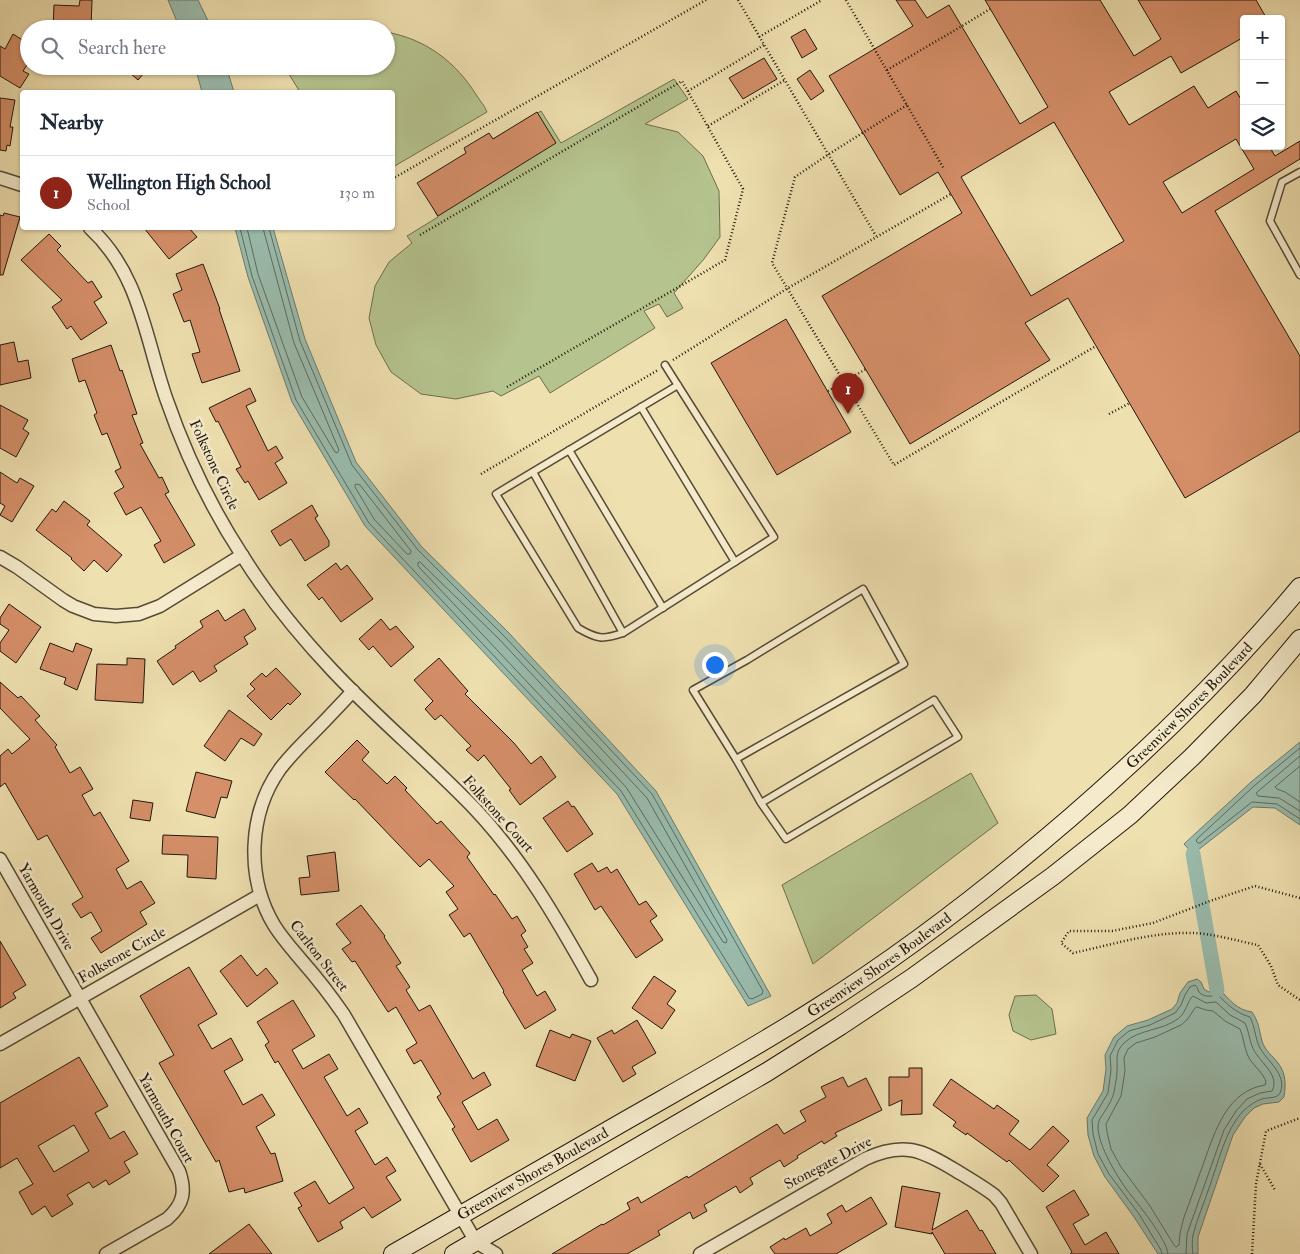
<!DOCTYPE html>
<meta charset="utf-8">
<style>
:root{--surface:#fff;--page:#f2f2f3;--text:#1f2937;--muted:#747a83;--line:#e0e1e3;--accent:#8f2418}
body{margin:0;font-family:"IM FELL Double Pica",serif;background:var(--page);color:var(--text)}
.controls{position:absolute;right:15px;top:15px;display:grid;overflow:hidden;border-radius:5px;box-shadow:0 1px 4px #0004}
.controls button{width:45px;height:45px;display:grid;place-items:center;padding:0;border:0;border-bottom:1px solid var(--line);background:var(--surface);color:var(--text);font:25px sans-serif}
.you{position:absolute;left:714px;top:664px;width:18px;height:18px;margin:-12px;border:4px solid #fff;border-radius:50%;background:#1a73e8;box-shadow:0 0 0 8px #1a73e833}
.badge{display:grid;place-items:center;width:32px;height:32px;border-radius:50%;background:var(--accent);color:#fff;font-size:16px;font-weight:700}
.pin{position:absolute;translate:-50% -41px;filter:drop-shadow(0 1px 2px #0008)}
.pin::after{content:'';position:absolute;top:26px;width:18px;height:15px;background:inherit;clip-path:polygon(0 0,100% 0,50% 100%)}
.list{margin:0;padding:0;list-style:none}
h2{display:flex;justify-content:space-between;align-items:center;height:65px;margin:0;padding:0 20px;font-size:21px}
h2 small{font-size:16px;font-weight:400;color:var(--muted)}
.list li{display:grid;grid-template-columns:32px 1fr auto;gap:15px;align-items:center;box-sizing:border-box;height:75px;padding:0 20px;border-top:1px solid var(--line)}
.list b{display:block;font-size:19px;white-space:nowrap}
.list p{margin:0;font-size:16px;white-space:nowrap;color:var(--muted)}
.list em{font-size:16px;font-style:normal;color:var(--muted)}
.icon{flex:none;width:28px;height:28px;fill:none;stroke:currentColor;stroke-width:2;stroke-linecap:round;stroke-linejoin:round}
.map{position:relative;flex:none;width:1300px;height:1254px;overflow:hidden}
.search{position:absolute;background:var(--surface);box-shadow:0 1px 4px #0004;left:20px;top:20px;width:375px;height:55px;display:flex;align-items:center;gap:12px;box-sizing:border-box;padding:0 18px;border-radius:28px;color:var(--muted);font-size:19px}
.panel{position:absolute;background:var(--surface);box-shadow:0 1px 4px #0004;left:20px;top:90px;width:375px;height:140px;border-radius:5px}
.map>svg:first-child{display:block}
.green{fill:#b5c38e;stroke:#6c6e4d}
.water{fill:#9abdaf;stroke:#6a7b6e}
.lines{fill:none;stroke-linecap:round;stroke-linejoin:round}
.shore{stroke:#5e6a5e;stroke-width:1}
.canal{stroke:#9abdaf;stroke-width:15}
.building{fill:#d58f69;stroke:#22180c;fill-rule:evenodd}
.lane-casing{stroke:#554a35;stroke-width:9}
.street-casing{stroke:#554a35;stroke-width:15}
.secondary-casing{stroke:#22180c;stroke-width:20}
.path{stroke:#22180c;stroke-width:2.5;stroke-dasharray:1 2.5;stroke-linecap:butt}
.lane{stroke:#f5ebcc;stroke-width:6}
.street{stroke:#f5ebcc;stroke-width:12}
.secondary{stroke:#f5ebcc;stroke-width:18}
.labels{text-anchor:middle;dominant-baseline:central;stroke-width:5;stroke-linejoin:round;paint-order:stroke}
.street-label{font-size:15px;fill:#22180c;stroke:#f5ebcc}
</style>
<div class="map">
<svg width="1300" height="1254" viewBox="0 0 1300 1254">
<rect width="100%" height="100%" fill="#efe0b0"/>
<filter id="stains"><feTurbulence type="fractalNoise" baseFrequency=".004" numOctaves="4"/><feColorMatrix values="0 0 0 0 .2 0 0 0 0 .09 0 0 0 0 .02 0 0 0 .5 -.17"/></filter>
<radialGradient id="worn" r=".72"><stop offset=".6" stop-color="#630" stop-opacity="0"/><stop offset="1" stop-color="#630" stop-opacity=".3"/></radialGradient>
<!-- green -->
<g class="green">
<path d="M386 32C426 39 456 62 477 96 480 101 485 106 487 112L393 167 392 92H300L284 66H386Z"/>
<polygon points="674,79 688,99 645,124 678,132 703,156 719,191 720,237 704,259 674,293 683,308 667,317 659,304 644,311 655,328 550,393 539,376 501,396 493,391 456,399 421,394 391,372 376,345 369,318 375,286 389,262 412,243 407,236 438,217 419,182 541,111 561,143"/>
<polygon points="971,773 998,823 813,964 782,885"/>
<polygon points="1036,995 1052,1009 1056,1034 1031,1040 1013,1031 1009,1015 1015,996"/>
</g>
<!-- water -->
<g class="water">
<polygon points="168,0 198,0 212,29 180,29"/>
<polygon points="195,66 226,66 234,92 202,92"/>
<polygon points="235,228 273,228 305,339 356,462 421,546 508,632 656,791 771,996 748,1006 617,794 365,526 292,402 248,277"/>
<polygon points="1300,742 1300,825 1275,808 1253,807 1193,854 1184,844 1251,782"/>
<path d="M1197 979 1201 982 1204 989 1209 992 1219 988C1228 999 1237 1010 1252 1012 1259 1022 1259 1030 1262 1041 1265 1051 1273 1056 1278 1063 1286 1073 1286 1085 1284 1097L1279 1102 1263 1104 1254 1108 1245 1117 1233 1135 1198 1237V1254H1158L1134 1217 1105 1177 1094 1156 1088 1135 1087 1118 1103 1091 1106 1069 1105 1055 1114 1037 1127 1026 1148 1020 1172 1009 1177 1003 1180 993 1188 982Z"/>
</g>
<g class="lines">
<!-- shore -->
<g class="shore">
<polyline points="240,228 252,276 296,400 369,523 621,791 749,998 752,999 762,994 763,991 652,794 504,636 418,550 352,465 300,341 269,228"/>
<polyline points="247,228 258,274 302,397 335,452 337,453 339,450 294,343 263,228"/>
<polygon points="356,484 360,485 411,551 410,554 407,554 374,519 355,487"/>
<polygon points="420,562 500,640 647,798 727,940 726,943 723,942 626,787 418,566 418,563"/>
<polyline points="1300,748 1254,786 1197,839 1196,841 1198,843 1200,843 1252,802 1277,804 1300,819"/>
<polyline points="1300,756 1256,793 1258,796 1279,798 1300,811"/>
<polyline points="1300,766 1275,787 1277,789 1285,792 1300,802"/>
<path d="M1197 1007 1206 1010 1213 1011 1225 1021 1240 1029C1244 1038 1244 1048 1248 1056 1253 1066 1263 1072 1266 1082L1265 1085C1227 1091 1215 1131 1204 1162 1197 1181 1191 1199 1184 1217L1180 1233 1179 1245 1176 1247 1174 1245 1150 1206 1121 1167 1111 1149 1107 1132 1106 1124 1121 1096 1125 1071 1124 1058 1128 1049 1136 1043 1155 1037 1181 1025 1187 1020 1195 1008Z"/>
<path d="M1162 1254 1161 1250 1139 1214 1109 1174 1098 1154 1093 1134 1092 1120 1108 1093 1111 1070 1110 1056 1118 1040 1129 1031 1150 1025 1175 1013 1181 1005 1185 995 1190 987 1195 985C1197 987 1198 989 1199 992 1204 998 1212 996 1218 995 1228 1005 1236 1013 1250 1017 1255 1027 1255 1037 1259 1046 1266 1061 1288 1074 1280 1093 1277 1099 1268 1097 1262 1099 1255 1101 1249 1106 1243 1111 1225 1130 1218 1164 1209 1188 1204 1203 1197 1219 1193 1235 1192 1241 1192 1248 1193 1254"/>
<path d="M1168 1254C1167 1239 1137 1203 1127 1190 1117 1176 1093 1138 1099 1121 1100 1118 1102 1116 1103 1114 1109 1105 1114 1097 1115 1086 1116 1081 1117 1076 1117 1071 1118 1060 1114 1053 1124 1043 1138 1029 1163 1031 1179 1018 1187 1011 1187 1001 1193 996L1206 1003 1216 1002 1230 1015 1245 1023C1249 1031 1249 1039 1252 1046 1257 1061 1281 1074 1272 1091L1260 1093 1247 1099 1236 1111 1224 1130 1187 1234 1186 1254"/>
</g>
<!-- canal -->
<polyline class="canal" points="1193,854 1217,990"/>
</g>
<!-- building -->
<g class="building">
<polygon points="80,0 92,0 91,29 53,29 54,5 79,6"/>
<path d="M896 0H915L927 18 949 5 1020 124 1048 107 985 0H1100L1134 56 1161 39 1138 0H1256L1267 19H1244V37L1181 73 1171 56 1109 92 1129 125 1194 86 1208 108 1236 91 1244 104V146H1269L1275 156 1300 141V159L1215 211 1300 356V431L1185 498 1068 298 1025 323 1050 360 910 444 822 296 962 213 938 172 900 195 829 76 913 26ZM1054 122 1124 241 1031 296 961 177ZM1236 139 1254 169 1182 213 1163 182Z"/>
<polygon points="805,29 817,49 802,58 791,37"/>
<polygon points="13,34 29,44 29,62 23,71 29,74 20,88 0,76 0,46 5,49"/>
<polygon points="764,58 777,79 743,99 729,78"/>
<polygon points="122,66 150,66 138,80"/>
<polygon points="810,70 824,91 811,100 797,79"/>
<polygon points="0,98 15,100 10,127 13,127 10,146 7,145 6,151 0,150"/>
<polygon points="537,112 556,143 438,216 417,183 466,153 464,148 489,133 493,139"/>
<polygon points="4,213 20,217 3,275 0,275 0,215 3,216"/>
<polygon points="144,228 189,228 197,237 169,259"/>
<polygon points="49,234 61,246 57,250 88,283 92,281 102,297 94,302 107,323 81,340 71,326 67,329 52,307 62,300 21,260"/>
<polygon points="203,264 220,309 219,309 240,371 202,383 192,354 200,352 190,320 184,322 173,294 182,290 176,274"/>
<polygon points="786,319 851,432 777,475 711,363"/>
<polygon points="14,342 18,362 28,360 31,378 0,385 0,345"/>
<polygon points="111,345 120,371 122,370 137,414 132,415 143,443 140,444 159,478 162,477 169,492 165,494 195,545 164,563 154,545 161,541 141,507 126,515 114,493 124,487 115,471 121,468 107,433 102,435 94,415 97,413 85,380 79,382 72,359"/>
<polygon points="250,388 256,401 246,406 268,451 276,446 283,458 275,463 287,483 259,500 248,481 245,483 236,469 241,467 218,421 216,422 209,408"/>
<polygon points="0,405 28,420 23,429 29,433 16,457 0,448"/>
<polygon points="0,472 17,483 20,478 34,486 12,522 0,515 5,506 0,503"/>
<polygon points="64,501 90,521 87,525 122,555 107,572 94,560 84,571 71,559 72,558 36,530 52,509 56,512"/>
<polygon points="312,505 318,516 315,518 329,541 329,546 305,561 291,539 280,546 271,531"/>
<polygon points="336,563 341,570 347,565 373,599 341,622 322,597 319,600 307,585"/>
<polygon points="9,604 41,627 16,663 0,651 0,643 9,630 0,624 0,618"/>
<polygon points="244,609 256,629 244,637 248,644 214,666 217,671 200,682 193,671 173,685 157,661 176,648 175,646 203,627 200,621 218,610 225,621"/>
<polygon points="381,619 390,630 396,626 414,647 391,667 373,646 369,650 359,639"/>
<polygon points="50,643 73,652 76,643 92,649 77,690 64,684 66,678 40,669"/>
<polygon points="127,658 145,659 143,703 95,700 97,664 127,665"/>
<polygon points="439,658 468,691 465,694 514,743 531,764 541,756 556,777 520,805 509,790 511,789 484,755 478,761 466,750 471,746 441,715 435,720 425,709 433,701 414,680"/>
<polygon points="276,668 301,694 290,705 288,703 271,720 247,696 255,689 250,684 262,673 266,677"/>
<polygon points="0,682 18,698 21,696 40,716 35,720 57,745 55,747 70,773 80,767 93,789 82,795 94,816 100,812 129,861 116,869 127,889 141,881 155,903 140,912 147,924 101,953 91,938 102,931 91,912 81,918 72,904 83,897 47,835 38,840 5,783 0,787 0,756 8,749 12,754 30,739 0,708"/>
<polygon points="229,710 262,734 254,746 241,738 225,761 204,746"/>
<polygon points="357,740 369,752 362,760 387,784 395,776 407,788 405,790 437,824 441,821 470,853 467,857 494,895 495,894 512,919 517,916 526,931 521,935 528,947 524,949 533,963 522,970 537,996 545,991 556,1010 525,1029 503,992 504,991 470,933 464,937 449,915 458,909 446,892 454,886 429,859 420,867 355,799 354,800 325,772"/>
<polygon points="196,772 232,781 227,798 221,797 215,818 186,811"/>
<polygon points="133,800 153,803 150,821 130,818"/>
<polygon points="568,801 572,807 574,806 593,834 567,852 543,818"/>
<polygon points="163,835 218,837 216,879 187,877 188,855 162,854"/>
<polygon points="335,852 339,891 301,895 299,878 310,877 307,856"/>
<polygon points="592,863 598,872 607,867 611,873 617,869 639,905 646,901 657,916 650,921 663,940 636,958 601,906 595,910 574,874"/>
<polygon points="361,905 385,936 384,937 401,963 396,966 410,987 406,990 419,1011 430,1005 473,1079 484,1072 491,1085 462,1102 478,1130 497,1119 509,1140 471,1162 452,1129 455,1127 437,1097 441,1094 421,1060 414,1064 406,1050 417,1043 396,1007 388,1012 355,961 352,962 342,949 351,943 336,924"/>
<polygon points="0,941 26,985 13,993 16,998 0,1008"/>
<polygon points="241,955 257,976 266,968 278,983 247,1007 220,971"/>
<polygon points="189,967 217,1014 198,1025 212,1049 231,1038 243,1060 224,1071 236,1092 243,1105 262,1094 275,1115 256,1127 271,1154 275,1153 283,1181 245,1193 244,1188 229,1192 219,1160 216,1162 159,1063 174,1055 140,996"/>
<polygon points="654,976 676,991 667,1004 675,1010 662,1029 632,1008"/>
<polygon points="293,1000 315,1036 292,1050 303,1069 329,1054 338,1069 324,1077 347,1116 359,1108 368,1123 355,1131 375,1165 387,1157 396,1171 386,1177 401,1200 372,1218 364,1207 340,1222 343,1228 318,1242 298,1208 302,1206 294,1193 315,1181 329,1204 354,1188 278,1061 275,1063 265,1045 269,1042 257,1022"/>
<polygon points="637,1020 656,1053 632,1067 636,1074 623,1082 597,1038 612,1030 614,1034"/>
<polygon points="550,1030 570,1038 572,1034 591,1041 575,1081 536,1066"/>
<path d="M79 1057 108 1106 95 1113 110 1139 124 1131 138 1154 124 1162 130 1172 109 1185 106 1180 93 1188 89 1182 67 1195 73 1204 52 1217 45 1206 32 1215 19 1192 33 1184 17 1158 0 1168V1103ZM74 1125 89 1151 54 1172 38 1146Z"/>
<polygon points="909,1068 922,1068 922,1114 901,1115 902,1100 889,1106 889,1077 909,1077"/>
<polygon points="843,1077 848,1087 866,1078 882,1110 835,1133 837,1136 824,1144 822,1141 797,1156 798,1158 784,1167 780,1160 750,1178 753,1184 740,1193 736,1186 704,1205 707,1211 693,1219 690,1212 658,1231 660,1235 627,1254 552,1254 602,1224 603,1225 630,1209 627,1203 638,1197 641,1203 687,1176 688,1178 777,1124 784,1134 806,1121 800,1111 826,1097 821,1087"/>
<polygon points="951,1079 994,1109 997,1105 1019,1121 1009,1134 1030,1150 1053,1126 1069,1141 1047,1165 1059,1176 1043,1192 1009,1160 1007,1162 967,1133 966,1135 953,1126 956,1122 933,1105"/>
<polygon points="902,1186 940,1193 932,1230 967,1210 980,1231 982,1230 996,1254 945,1254 932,1232 932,1234 895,1227"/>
<polygon points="1074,1190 1089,1215 1073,1224 1085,1245 1106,1232 1119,1254 1070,1254 1072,1252 1046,1207"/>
<polygon points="871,1197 887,1224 836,1254 775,1254 770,1247 784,1238 785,1240 806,1228 810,1236 832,1223 827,1214 842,1205 846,1212"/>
<polygon points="249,1224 272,1254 209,1254"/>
</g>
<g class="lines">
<!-- lane casing -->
<g class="lane-casing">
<g id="lane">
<polyline points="1300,172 1282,182 1270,221 1300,275"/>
<path d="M665 365 774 537 623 633C602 640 597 639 578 628L496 494 678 385"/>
<polyline points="641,407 735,562"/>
<polyline points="569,450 663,608"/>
<polyline points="533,472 623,633"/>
<polygon points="863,589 904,664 736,759 693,690 747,660"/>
<polyline points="736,759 761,803 786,839 958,737 934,700 761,803"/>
</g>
</g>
<!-- street casing -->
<g class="street-casing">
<g id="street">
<polyline points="0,178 22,185"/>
<path d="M90 228C140 274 145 337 166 398 185 453 210 506 242 555 268 597 299 635 333 671 378 719 429 761 475 809 523 860 557 919 591 980"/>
<polyline points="0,557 17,567 63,600 73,606 94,614 116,616 139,614 160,606 242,555"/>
<path d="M353 691C339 706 325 721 311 735 300 746 289 757 280 769 248 814 246 878 274 925 282 938 292 949 302 961 317 978 331 996 344 1015L476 1242 496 1254"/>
<path d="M0 859 179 1171C186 1191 184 1204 167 1219L106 1254"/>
<polyline points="0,1044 260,895"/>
<path d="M700 1254 865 1159C903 1141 922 1150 955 1170 968 1178 982 1186 994 1195L1001 1203 1031 1254"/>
</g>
</g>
<!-- secondary casing -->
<g class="secondary-casing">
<g id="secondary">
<path id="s1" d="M393 1254C472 1208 551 1163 630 1118 693 1082 756 1047 817 1008 906 952 991 886 1071 817 1153 746 1231 670 1300 587"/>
<polyline points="454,1254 767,1072 840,1026 912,978 1053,876 1130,815 1192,757 1253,695 1300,639"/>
</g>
</g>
<!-- path -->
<g class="path">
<polyline points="738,0 876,236"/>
<polyline points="846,0 944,169"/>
<polyline points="759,37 822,0"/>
<polyline points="887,70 962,26 990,9"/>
<polyline points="688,91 764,45"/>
<polyline points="907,105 829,154 795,177 772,263 894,465 1096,346"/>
<polyline points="708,126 785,80"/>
<polyline points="392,179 706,0"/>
<polyline points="420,235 682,81 743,189 725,260 507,387"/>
<polyline points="673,360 788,288 951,194"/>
<polyline points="828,391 866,369"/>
<polyline points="1109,414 1130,403"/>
<polyline points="481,474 658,370"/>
<path d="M1300 898 1255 886 1210 901 1153 923 1112 931H1069L1061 943 1073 953C1111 945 1151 932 1190 933 1212 933 1237 941 1258 945L1271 966 1278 985 1300 1000"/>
<polyline points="1260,1164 1275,1190"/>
<polyline points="1252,1254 1256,1184 1266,1131 1300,1118"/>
</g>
<!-- lane -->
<use href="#lane" class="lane"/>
<!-- street -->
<use href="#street" class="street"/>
<!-- secondary -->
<use href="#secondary" class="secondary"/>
</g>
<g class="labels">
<!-- street labels -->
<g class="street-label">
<text transform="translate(214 465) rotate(65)">Folkstone Circle</text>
<text stroke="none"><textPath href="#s1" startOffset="971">Greenview Shores Boulevard</textPath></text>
<text transform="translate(498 814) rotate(48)">Folkstone Court</text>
<text transform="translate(46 907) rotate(60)">Yarmouth Drive</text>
<text transform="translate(122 955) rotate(-30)">Folkstone Circle</text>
<text transform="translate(319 956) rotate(52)">Carlton Street</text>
<text stroke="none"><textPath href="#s1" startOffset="566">Greenview Shores Boulevard</textPath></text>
<text transform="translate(166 1118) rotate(61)">Yarmouth Court</text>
<text transform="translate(828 1163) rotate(-28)">Stonegate Drive</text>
<text stroke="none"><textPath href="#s1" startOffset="161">Greenview Shores Boulevard</textPath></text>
</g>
</g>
<rect width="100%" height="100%" filter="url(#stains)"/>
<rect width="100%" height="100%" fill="url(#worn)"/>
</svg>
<div class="controls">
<button>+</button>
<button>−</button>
<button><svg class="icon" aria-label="layers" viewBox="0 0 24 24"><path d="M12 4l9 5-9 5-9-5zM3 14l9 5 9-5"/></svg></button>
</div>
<div class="you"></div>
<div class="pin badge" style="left:848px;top:414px">1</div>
<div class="search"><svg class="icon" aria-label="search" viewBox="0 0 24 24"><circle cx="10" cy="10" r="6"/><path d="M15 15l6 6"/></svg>Search here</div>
<section class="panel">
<h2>Nearby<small></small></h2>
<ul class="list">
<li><span class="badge">1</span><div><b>Wellington High School</b><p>School</p></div><em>130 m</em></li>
</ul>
</section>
</div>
